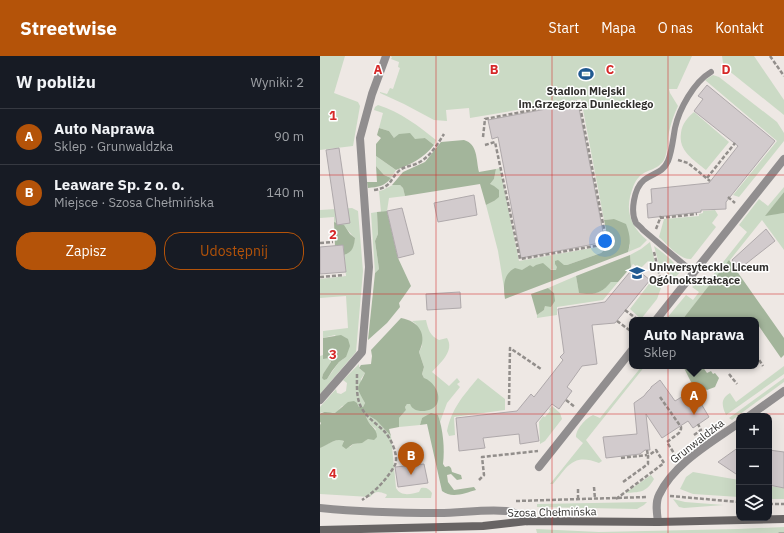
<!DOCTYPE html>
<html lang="pl">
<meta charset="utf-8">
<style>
:root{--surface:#171b24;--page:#242831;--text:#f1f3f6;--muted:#9ea1a6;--line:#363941;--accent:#b45309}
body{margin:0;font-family:"IBM Plex Sans",sans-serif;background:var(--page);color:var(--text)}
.controls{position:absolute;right:12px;bottom:12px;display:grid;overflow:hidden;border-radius:8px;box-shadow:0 4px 16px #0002}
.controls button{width:36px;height:36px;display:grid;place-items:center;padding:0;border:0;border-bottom:1px solid var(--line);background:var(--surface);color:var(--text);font:20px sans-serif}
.you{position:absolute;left:285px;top:185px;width:14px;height:14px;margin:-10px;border:3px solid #fff;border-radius:50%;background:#1a73e8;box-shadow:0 0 0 6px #1a73e833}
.badge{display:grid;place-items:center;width:26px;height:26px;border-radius:50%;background:var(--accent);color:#fff;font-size:13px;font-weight:700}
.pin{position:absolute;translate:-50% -33px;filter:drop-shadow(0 1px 2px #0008)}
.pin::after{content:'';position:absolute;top:21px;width:14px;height:12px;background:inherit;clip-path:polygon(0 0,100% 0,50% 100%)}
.popup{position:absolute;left:309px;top:261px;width:130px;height:52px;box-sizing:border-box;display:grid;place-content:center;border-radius:8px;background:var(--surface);filter:drop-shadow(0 1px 3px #0005);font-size:13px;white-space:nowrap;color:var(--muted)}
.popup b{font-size:15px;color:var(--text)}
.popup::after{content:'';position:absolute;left:50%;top:100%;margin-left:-8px;border:8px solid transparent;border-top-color:var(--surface)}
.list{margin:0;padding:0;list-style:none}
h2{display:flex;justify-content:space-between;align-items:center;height:52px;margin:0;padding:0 16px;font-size:17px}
h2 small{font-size:13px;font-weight:400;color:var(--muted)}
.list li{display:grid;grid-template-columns:26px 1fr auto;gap:12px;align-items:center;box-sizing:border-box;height:56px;padding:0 16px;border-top:1px solid var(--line)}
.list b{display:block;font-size:15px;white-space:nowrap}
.list p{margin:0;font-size:13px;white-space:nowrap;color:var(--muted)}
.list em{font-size:13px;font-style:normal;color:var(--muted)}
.actions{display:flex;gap:8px;padding:12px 16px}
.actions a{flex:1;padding:9px 0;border:1px solid var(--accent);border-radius:16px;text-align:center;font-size:14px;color:var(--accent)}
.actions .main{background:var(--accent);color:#fff}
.icon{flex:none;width:22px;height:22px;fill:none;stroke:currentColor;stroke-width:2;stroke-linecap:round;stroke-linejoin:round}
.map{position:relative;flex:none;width:464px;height:477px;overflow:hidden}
header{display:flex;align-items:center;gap:24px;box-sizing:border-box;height:56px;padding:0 20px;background:var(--accent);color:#fff}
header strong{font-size:19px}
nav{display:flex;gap:22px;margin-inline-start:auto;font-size:14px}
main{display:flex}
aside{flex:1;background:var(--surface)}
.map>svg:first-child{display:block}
.green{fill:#cbdac5}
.forest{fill:#a3b59b}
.building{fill:#d2cbcd;stroke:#afa9ab}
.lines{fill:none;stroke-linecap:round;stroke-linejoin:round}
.path{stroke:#928e8b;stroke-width:2.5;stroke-dasharray:4 2;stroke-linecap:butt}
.lane{stroke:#918e8f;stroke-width:6}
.street{stroke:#918e8f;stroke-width:8}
.secondary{stroke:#686464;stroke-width:8}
.tram{stroke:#827f7c;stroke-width:1}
.grid{fill:none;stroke:#d62828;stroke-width:1;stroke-opacity:0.55}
.labels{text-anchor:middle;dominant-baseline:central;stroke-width:3;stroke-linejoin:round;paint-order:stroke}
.poi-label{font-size:11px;font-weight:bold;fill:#312f2d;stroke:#fff}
.street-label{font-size:11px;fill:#312f2d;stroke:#fff}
.grid-label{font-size:13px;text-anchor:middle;font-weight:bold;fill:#d62828;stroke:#fff;stroke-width:3;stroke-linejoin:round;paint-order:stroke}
</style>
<header>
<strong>Streetwise</strong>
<nav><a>Start</a><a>Mapa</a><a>O nas</a><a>Kontakt</a></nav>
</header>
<main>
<aside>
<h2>W pobliżu<small>Wyniki: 2</small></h2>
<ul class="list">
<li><span class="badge">A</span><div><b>Auto Naprawa</b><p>Sklep · Grunwaldzka</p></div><em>90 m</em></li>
<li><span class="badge">B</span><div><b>Leaware Sp. z o. o.</b><p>Miejsce · Szosa Chełmińska</p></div><em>140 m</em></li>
</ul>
<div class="actions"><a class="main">Zapisz</a><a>Udostępnij</a></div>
</aside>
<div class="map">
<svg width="464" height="477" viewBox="0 0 464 477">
<rect width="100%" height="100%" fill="#eee8e4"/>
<!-- green -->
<g class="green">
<polygon points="0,0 25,0 14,37 38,46 40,50 33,90 0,94"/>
<path d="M70 0H372L357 33H349L350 37 358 50C354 58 351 67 349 76 347 85 348 96 344 104 337 115 326 113 319 121 314 126 312 134 310 141 306 159 313 172 327 184L320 191 308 196 310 189 294 163 284 164 261 43 150 62 149 52 126 54 127 65 114 64 84 48 60 37V36L67 38 70 32 73 33 80 12 78 11 79 6 71 3 72 1Z"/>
<polygon points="402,0 434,0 464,44 464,59 408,14 403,7"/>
<polygon points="393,19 399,21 457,66 464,77 464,85 419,141 413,139 457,85 385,24"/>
<path d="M58 49C81 56 98 70 116 84L114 89 105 82 95 84 74 82 69 75 59 72 63 57 54 54 55 51Z"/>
<path d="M374 56 409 86 386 114C374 104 358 95 361 77 362 68 367 62 374 56Z"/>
<polygon points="56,100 76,114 71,122 64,119 56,110"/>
<path d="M180 112 199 205 283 190 284 194 281 197 247 209C243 209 238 210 236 214L213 212 210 209 186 225 184 232 178 195 166 149 174 145 170 128 174 123 176 113Z"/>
<path d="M76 128 80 129 83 132 85 140 69 142 67 155 61 156 59 135C66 134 70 129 76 128Z"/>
<polygon points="464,131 464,136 446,159 464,157 464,194 442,164 362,264 353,264 350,261 349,263 347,262 366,239 373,244 379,236 372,231 376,228 380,229 382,228 385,229 427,176 419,169 439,143 448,150"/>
<path d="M32 152 38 155 43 215 36 296 0 338V300L3 299V302H9L11 307 3 318 2 322 7 323 19 306 26 301 15 279 3 282V275L28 272 26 240 0 242V223L26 220 24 199C33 196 33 190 35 182 28 176 25 167 14 166V161L0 162V154Z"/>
<path d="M395 154 398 159 392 167 396 171 371 203C360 204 347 188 339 181L344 163 379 160V158L383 157V155Z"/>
<polygon points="57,156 58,178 55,185 59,213 55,217 51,157"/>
<polygon points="330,186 336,210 328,205 320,213 313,208 311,211 310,199 321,193"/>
<path d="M334 190C343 197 355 205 360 216L354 223 340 212Z"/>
<path d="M256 220 259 236C274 239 281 238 291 226H298L283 244 237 251V259L217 262V259L224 254 225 250 234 237 228 232Z"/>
<polygon points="332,224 341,232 337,243 321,263 310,253"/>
<path d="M106 264C108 273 110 280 119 284L127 282C135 295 120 307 112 316L129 330 137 322 140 326 137 328 140 331 127 347 120 366 118 359 102 362 100 369 79 371V362L86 354 85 351 87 348H90L94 353 104 322 102 318 104 311 99 296 102 290 96 268 92 265Z"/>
<polygon points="39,308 39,312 45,317 41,323 43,343 45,347 43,351 39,351 37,347 22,350 15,358 2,356 0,358 0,351 16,333 17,337 21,338 26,335 27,327 23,324"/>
<path d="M322 310H325L266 384 282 405 279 407C253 397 248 410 233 428H230L263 387 256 381C256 373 266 362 273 359L280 362Z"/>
<path d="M464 310V318L406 359C402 350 400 343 410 337L416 346Z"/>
<path d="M158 322 185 343V354L134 361 135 379 129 380 127 375C132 352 143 340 158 322Z"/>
<polygon points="464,322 464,326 412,364 409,362"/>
<polygon points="232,350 240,357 242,363 225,385 220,388 219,366 223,360 225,361 230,355 229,353"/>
<path d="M48 358 56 364 71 380 76 432C81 441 91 438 99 436L101 432C107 431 109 433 112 437L111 442H65L67 439 66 438C58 435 55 435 50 441L0 438V392L11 386 17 384H22L30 391 33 388C46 387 48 383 56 373 51 369 47 366 46 360Z"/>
<polygon points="373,416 419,424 419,441 373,438 360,433 366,421"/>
<path d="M331 419 334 423C326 437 320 436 305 437Z"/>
<polygon points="449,430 464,432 464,443 449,443"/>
<polygon points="353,443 365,446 404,449 364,452 359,451"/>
<polygon points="327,446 324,449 317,453 217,451 217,448"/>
<polygon points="464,471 464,477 217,477 216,473 279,476 418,473"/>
</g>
<!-- forest -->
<g class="forest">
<path d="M59 72 69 75 74 82 79 78 90 77 95 83 105 82 114 89C104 102 91 108 76 114L56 100V88L61 82 57 79Z"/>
<path d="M144 84C158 88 156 104 159 116L176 113 174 123 170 128 174 130 179 134V141L174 145 166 149 160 128 85 140 83 132 80 129H72L83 116 105 106 121 86Z"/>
<path d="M56 110 64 119 71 122C65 130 58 131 48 132L47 126H57Z"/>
<polygon points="464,136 464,157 445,160"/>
<polygon points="67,155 78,202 91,230 79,247 80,251 67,267 48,284 55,217 59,213 55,185 58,178 57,156"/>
<path d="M294 163 306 168C310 178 311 186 308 196L185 243C183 231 183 218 195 212L202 214 210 209 213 211 216 209 223 207 231 214H236L237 211 235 208V205L238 204 244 209H247L281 197 284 194 283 190 289 189 284 164Z"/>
<path d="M14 166 24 169 30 178 35 182C34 190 33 196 24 199L23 189 15 190Z"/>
<path d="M310 199 311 211 298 226H291C281 238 274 239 259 237L256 220Z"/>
<polygon points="409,204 464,282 464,299 461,302 436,266 436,264 433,262 430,264 362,264"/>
<polygon points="228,232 234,237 235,245 231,251 225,250 224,254 217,259 211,238"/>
<path d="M81 262C99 265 108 279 99 296L104 311 102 318 104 322C113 325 122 338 117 348 113 355 101 357 94 353 92 352 91 350 90 348H87L85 351 86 354 79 362V371L69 373 71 380 56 364 48 359 46 360C48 370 57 371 57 381L54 384 48 383 42 387 33 388 26 393 22 390 24 385C15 381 8 389 0 392V369L1 367 0 366V358C5 354 9 357 15 357L28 346 34 345 37 347 39 351H43L45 347C35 328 37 335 45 317L39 312 41 309 51 308 52 300 51 294Z"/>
<polygon points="21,279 28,283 30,290 26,301 19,306 12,315 7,323 4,324 2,322 3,318 11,306 9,302 3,303 3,282"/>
<polygon points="363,310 382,310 387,317 391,315 393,318 395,317 399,322 395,331 387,334 371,326"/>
<path d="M111 357 118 359C123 373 125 393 123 408L125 411 129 410 131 412 132 416 141 419 142 423 137 424 131 418 127 419 128 426 134 434 154 431 156 434C145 437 132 443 122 435L107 368 100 369 102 362Z"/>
</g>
<!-- building -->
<g class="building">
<polygon points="387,29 455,85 406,146 406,153 381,154 381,156 328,162 327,148 332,147 331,133 389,127 418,90 374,55 383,43 378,40"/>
<polygon points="258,47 285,186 201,202 178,81 172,83 168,64"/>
<polygon points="19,92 30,167 17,169 6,94"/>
<polygon points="154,139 157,159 118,166 114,147"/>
<polygon points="82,152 94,198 78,202 67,155"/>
<polygon points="446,173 455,185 418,214 412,204"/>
<polygon points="23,189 26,216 0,218 0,191"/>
<polygon points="314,211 330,224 295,267 272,269 277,308 262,310 247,331 252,335 239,353 232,348 216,367 219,385 200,388 199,378 163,382 165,392 139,395 136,362 197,355 211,338 214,341 243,304 240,301 244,297 238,253 285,246"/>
<polygon points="140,236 141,252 107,254 106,238"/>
<polygon points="340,324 355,345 373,334 389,361 373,372 368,365 342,382 326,358 330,394 325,394 320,398 286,402 283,381 317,378 314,347 324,340 327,336 331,332 331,331"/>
<polygon points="419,391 419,420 398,406"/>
<polygon points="449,394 464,396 464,432 449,429"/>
<polygon points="104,408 108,427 78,431 75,411"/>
</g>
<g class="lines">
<!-- path -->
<g class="path">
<polyline points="450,0 464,20"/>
<polyline points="163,81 165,63 259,45 287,188 200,203 175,86 165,89"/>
<polyline points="358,104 368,107 390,125"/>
<polyline points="387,122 415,87"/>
<path d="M54 134C73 131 69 123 80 114 85 110 92 110 98 107 110 101 117 89 124 78"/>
<polyline points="408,141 415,147"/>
<polyline points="340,162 377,158"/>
<polyline points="336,173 341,160"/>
<polyline points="0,187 13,186"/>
<polyline points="334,196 340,221"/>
<polyline points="0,221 24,219"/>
<polyline points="305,254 318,264"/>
<polyline points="297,265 312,276"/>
<polyline points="436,299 443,310"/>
<path d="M37 318C37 329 36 341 41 351 46 361 57 368 64 375 71 382 79 400 75 409 67 423 56 435 42 444"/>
<polyline points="409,318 417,328"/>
<polyline points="340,341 361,371 361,373 359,377 347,386 355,399"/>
<polyline points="246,344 255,351"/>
<polyline points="189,349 190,292 221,313"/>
<polyline points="374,379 381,374 378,368"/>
<polyline points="327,394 328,400"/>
<polyline points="301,402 327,399"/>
<polyline points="159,424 164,419 162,401 218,395"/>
<polyline points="274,431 275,443"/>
<polyline points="350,440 419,446"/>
<polyline points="258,443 258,431"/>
<polyline points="296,443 344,407 336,394 328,400 328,408 303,426"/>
<polyline points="196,445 327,441"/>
<polyline points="449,448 464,448"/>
</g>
<!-- lane -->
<path class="lane" d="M374 217 323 174C321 171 318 169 316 167 310 156 314 132 324 124 333 117 343 117 348 105 352 95 353 83 355 72 359 53 374 26 391 16"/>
<!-- street -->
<g class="street">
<polyline points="336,264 464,103"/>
<polyline points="0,344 42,296 49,211 40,82 52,38 66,0"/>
<polyline points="429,360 464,335"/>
<polyline points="219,411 312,294"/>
<path d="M0 452C40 456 79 457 119 457 141 457 164 453 186 455 195 456 200 459 207 465"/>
<path d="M338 466C337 458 335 447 339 439 353 408 392 386 419 367"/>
</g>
<!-- secondary -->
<polyline class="secondary" points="0,474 163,470 207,465 338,466 464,463"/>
<!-- tram -->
<polyline class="tram" points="459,477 464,477"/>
</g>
<!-- grid -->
<path class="grid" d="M116 0V477M232 0V477M348 0V477M0 119H464M0 238H464M0 358H464"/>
<!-- icons -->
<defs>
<g id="stadium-bare" transform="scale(1.2)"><path d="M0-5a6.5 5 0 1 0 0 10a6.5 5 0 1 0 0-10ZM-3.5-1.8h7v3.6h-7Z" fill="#215a91" stroke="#fff" stroke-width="2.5" paint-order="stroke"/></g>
<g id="university-bare" transform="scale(1.2)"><path d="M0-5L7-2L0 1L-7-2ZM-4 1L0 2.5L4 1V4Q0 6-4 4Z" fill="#215a91" stroke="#fff" stroke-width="2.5" paint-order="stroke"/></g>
</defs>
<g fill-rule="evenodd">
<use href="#stadium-bare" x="266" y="18"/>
<use href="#university-bare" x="317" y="217"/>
</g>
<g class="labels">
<!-- poi labels -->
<g class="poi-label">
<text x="266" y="35">Stadion Miejski<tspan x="266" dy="13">im.Grzegorza Dunieckiego</tspan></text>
<text x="329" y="211" text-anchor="start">Uniwersyteckie Liceum<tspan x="329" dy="13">Ogólnokształcące</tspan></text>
</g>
<!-- street labels -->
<g class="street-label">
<text transform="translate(377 385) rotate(-38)">Grunwaldzka</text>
<text transform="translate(232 456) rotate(-1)">Szosa Chełmińska</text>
</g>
</g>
<g class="grid-label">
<text x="58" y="18">A</text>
<text x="174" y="18">B</text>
<text x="290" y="18">C</text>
<text x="406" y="18">D</text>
<text x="13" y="64">1</text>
<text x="13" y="183">2</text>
<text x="13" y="303">3</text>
<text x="13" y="422">4</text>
</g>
</svg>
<div class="controls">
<button>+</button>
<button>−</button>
<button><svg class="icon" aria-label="layers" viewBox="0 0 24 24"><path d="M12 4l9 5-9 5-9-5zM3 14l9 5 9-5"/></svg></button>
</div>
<div class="you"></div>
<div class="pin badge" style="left:374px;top:359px">A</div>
<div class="popup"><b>Auto Naprawa</b>Sklep</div>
<div class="pin badge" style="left:91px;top:419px">B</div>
</div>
</main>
